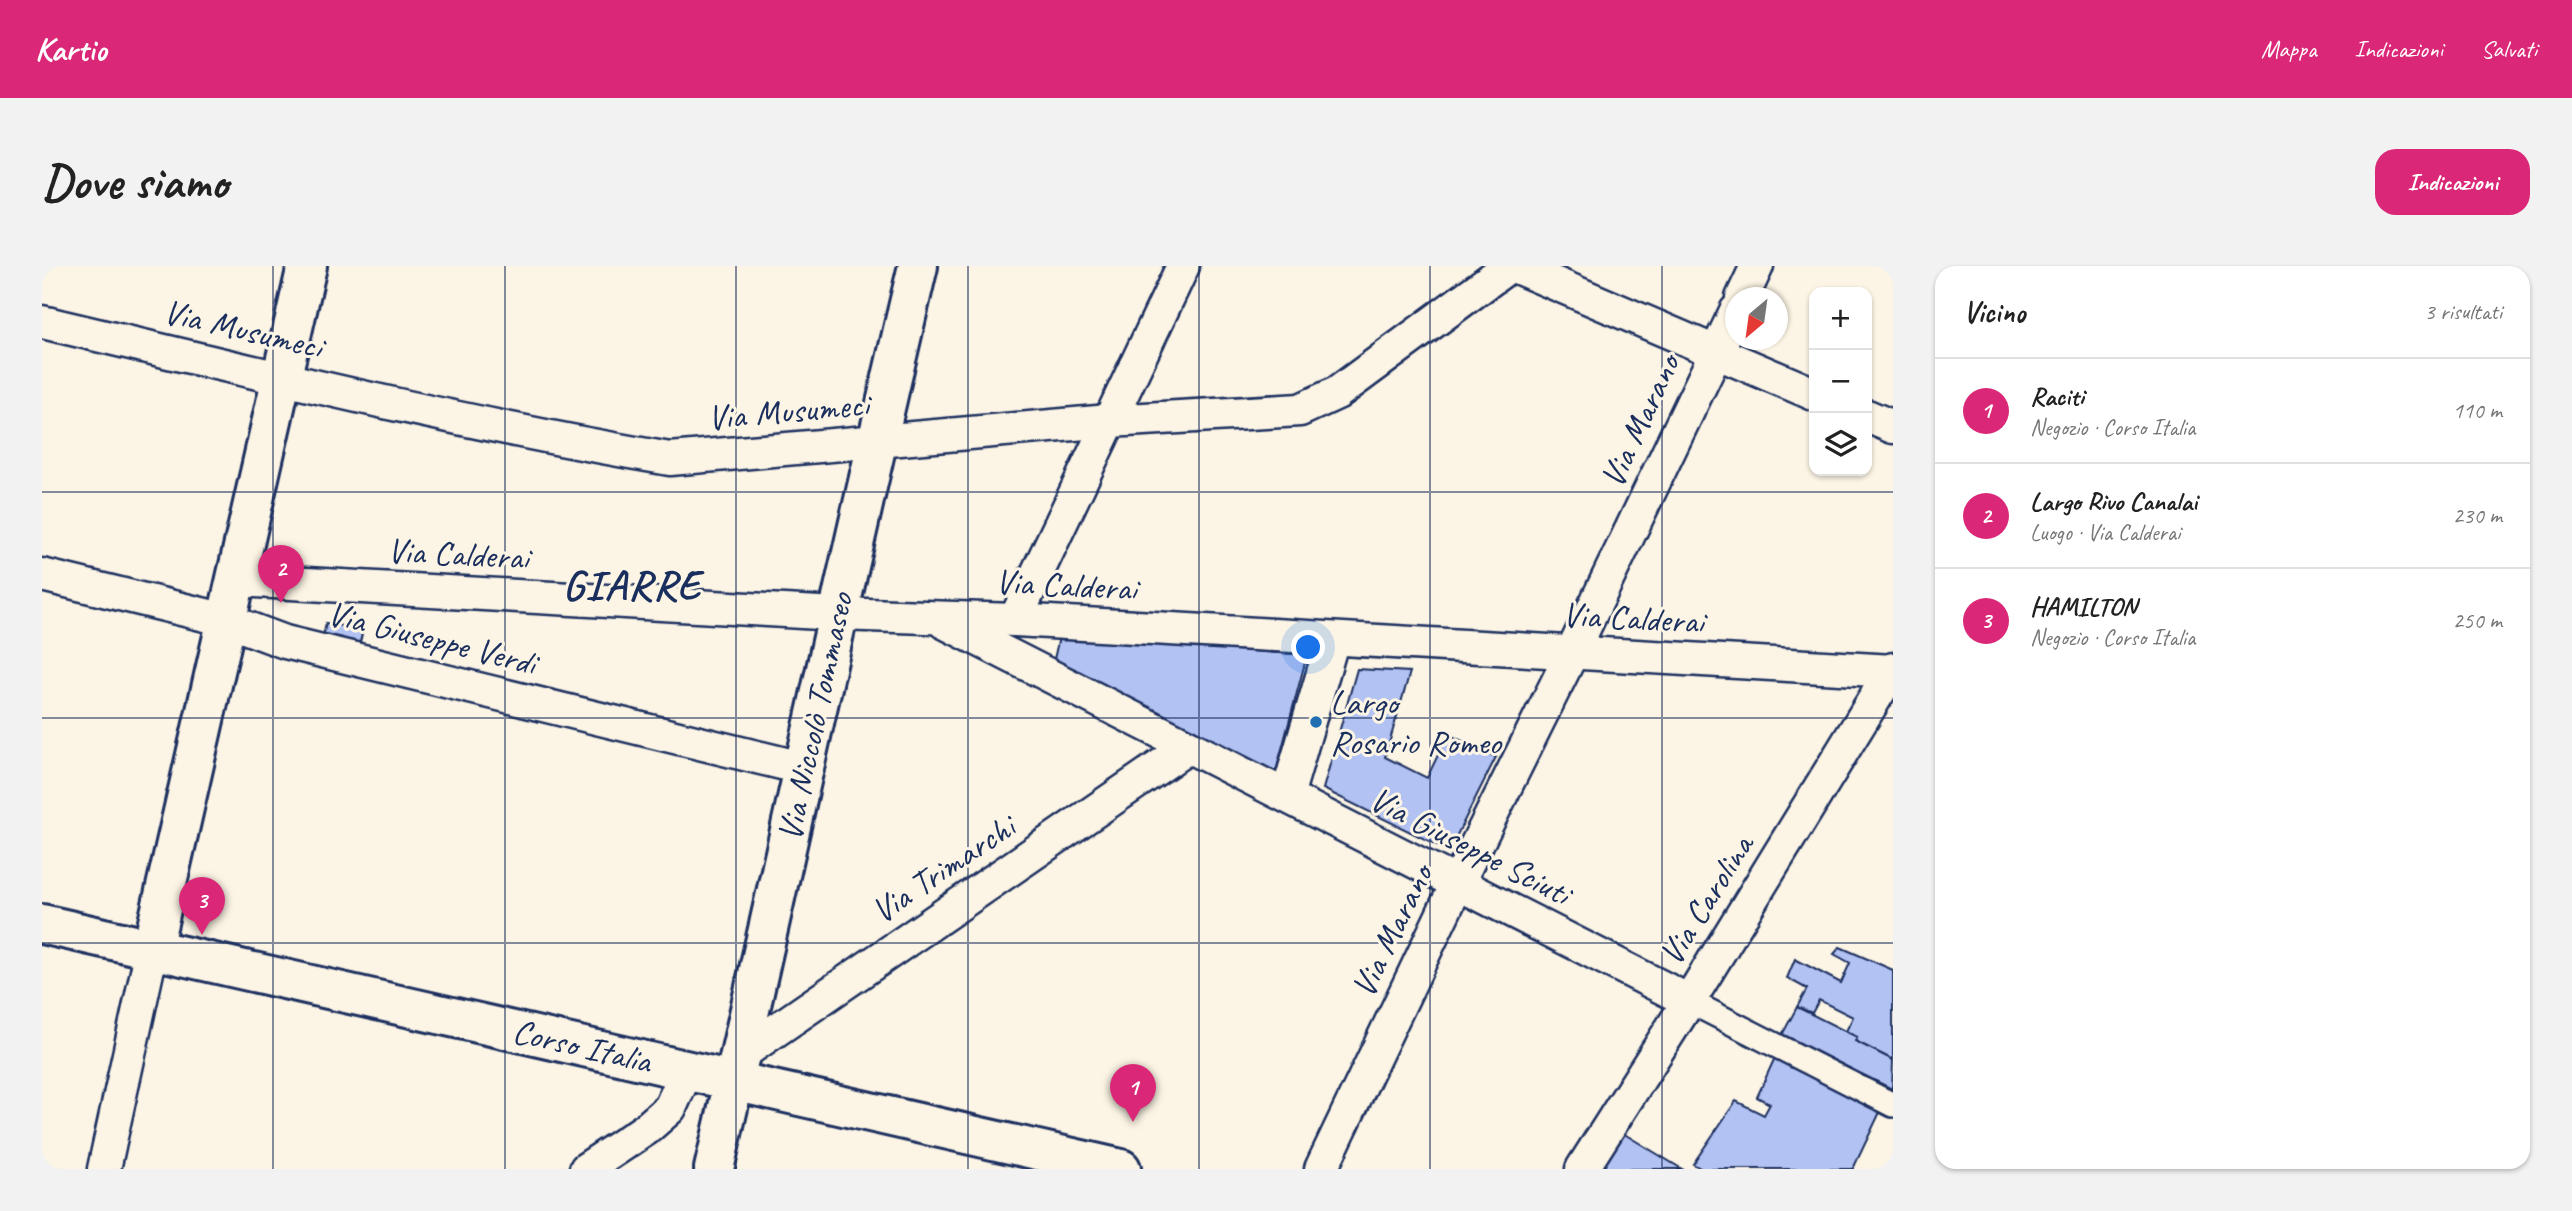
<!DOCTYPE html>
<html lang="it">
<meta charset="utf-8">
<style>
:root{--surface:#fff;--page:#f2f2f2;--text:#222;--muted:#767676;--line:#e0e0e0;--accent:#db2777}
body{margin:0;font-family:Caveat,sans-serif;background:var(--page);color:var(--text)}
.controls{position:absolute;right:21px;top:21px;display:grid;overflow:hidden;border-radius:14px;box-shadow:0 2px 5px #0004}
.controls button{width:63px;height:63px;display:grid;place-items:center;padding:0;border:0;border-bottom:2px solid var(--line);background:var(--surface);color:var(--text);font:35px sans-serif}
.compass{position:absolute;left:1683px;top:21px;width:63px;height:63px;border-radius:50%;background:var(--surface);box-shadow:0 2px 5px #0004;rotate:209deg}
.you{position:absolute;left:1267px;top:382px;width:24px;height:24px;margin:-18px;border:5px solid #fff;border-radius:50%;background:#1a73e8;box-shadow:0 0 0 10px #1a73e833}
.badge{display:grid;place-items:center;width:46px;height:46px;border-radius:50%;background:var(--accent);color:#fff;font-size:23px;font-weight:700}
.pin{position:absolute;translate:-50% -58px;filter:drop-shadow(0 2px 4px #0008)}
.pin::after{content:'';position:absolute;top:37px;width:24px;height:21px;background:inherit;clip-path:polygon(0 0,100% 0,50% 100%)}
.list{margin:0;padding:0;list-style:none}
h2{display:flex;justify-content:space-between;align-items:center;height:91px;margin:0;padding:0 28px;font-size:30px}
h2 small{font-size:23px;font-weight:400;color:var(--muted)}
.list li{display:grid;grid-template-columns:46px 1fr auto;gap:21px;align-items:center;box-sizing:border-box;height:105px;padding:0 28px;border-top:2px solid var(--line)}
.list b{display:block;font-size:26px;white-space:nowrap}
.list p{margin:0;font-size:23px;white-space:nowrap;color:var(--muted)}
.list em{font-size:23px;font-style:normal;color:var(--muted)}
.icon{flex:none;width:38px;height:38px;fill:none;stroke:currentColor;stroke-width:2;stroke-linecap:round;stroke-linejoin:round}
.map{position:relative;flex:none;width:1851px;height:903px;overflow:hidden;border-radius:21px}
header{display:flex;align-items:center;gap:42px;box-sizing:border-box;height:98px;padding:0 35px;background:var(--accent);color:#fff}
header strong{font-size:33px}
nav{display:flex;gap:38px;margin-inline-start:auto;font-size:24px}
.intro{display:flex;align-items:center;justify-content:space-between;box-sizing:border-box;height:168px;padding:0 42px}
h1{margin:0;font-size:49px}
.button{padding:18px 32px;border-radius:21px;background:var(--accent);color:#fff;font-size:24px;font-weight:700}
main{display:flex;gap:42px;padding:0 42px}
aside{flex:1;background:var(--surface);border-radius:21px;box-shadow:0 2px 5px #0004}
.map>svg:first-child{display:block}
.building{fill:#b2c2f2;stroke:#1b2f5e;stroke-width:2}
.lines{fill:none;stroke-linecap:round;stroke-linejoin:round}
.pedestrian-casing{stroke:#1b2f5e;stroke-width:28}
.minor-casing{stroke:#1b2f5e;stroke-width:37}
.tertiary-casing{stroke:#1b2f5e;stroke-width:44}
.pedestrian{stroke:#fcf5e5;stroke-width:23}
.minor{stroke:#fcf5e5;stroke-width:32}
.tertiary{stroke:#fcf5e5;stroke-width:38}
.grid{fill:none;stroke:#1b2f5e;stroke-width:2;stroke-opacity:0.55}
.poi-dot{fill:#1f6fb2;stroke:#fcf5e5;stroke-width:2.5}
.labels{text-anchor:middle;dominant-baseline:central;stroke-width:6;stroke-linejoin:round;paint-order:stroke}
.street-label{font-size:35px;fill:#1b2f5e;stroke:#fcf5e5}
.poi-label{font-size:35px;fill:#1b2f5e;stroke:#fcf5e5;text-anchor:start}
.district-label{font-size:42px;font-weight:bold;letter-spacing:2px;fill:#1b2f5e;stroke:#fcf5e5}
</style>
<header>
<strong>Kartio</strong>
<nav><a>Mappa</a><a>Indicazioni</a><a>Salvati</a></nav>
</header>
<div class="intro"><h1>Dove siamo</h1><a class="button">Indicazioni</a></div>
<main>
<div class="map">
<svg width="1851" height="903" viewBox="0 0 1851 903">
<rect width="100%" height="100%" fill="#fcf5e5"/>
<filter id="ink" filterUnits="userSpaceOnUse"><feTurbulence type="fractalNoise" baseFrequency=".0143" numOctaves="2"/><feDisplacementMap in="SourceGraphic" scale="14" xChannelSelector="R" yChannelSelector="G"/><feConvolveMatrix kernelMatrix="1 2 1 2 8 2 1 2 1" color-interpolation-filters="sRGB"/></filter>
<g filter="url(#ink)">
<!-- building -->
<g class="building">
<polygon points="284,357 321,364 316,384 280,375"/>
<polygon points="1017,371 1265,389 1233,509 1010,402"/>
<polygon points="1315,403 1368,406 1343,491 1385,512 1406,468 1454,491 1407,585 1281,523"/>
<polygon points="1798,681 1851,704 1851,794 1813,775 1815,771 1804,765 1811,751 1777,734 1770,747 1755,741 1765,723 1745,712 1753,693 1799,717 1808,697 1792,688"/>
<polygon points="1755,741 1815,771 1813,775 1851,794 1850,823 1740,769"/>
<polygon points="1734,789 1840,842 1811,903 1660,903 1651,898 1694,835 1722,849 1728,838 1715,831"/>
<polygon points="1579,866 1640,903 1556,903"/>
</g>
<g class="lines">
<!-- pedestrian casing -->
<g class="pedestrian-casing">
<polyline id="pedestrian" points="1647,735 1851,839"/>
</g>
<!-- minor casing -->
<g class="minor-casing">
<g id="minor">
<polyline points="1472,0 1772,128"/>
<polyline points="1700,32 1715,0"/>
<path d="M0 56C208 105 417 157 628 193L1067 155 1258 144 1295 127 1467 0"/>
<polyline points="1825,150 1851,161"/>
<polyline points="0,309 184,354 243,376 764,503"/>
<polyline points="194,314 795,348 973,354 1851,405"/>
<polyline points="973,354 1141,0"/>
<polyline points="902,356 1647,735"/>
<polyline points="1245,530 1291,373"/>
<polyline points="698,789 1146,481"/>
<polyline points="62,903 110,683"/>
<polyline points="544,903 604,863 628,842 645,804"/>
<polyline points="1279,903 1416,616 1530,387 1694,45"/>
<polyline points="1540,903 1647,735 1851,403"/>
</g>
</g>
<!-- tertiary casing -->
<g class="tertiary-casing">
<g id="tertiary">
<polyline points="0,658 1079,903"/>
<polyline points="110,683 265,0"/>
<path d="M672 903C741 602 805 300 876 0"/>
</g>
</g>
<!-- pedestrian -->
<use href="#pedestrian" class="pedestrian"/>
<!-- minor -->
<use href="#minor" class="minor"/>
<!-- tertiary -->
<use href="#tertiary" class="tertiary"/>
</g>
</g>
<!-- grid -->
<path class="grid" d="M231 0V903M463 0V903M694 0V903M926 0V903M1157 0V903M1388 0V903M1620 0V903M0 226H1851M0 452H1851M0 677H1851"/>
<!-- markers -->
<circle class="poi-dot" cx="1274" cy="456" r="7"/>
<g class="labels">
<!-- street labels -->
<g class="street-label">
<text transform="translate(201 63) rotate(13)">Via Musumeci</text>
<text transform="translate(746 145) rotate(-5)">Via Musumeci</text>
<text transform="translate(1598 155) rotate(-65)">Via Marano</text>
<text transform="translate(416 288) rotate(3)">Via Calderai</text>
<text transform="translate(1024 319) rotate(3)">Via Calderai</text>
<text transform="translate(1591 352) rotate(3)">Via Calderai</text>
<text transform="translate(390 372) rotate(14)">Via Giuseppe Verdi</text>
<text transform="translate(773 451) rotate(-78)">Via Niccolò Tommaseo</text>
<text transform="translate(1428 580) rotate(27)">Via Giuseppe Sciuti</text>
<text transform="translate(901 603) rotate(-34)">Via Trimarchi</text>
<text transform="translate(1664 634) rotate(-58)">Via Carolina</text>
<text transform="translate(1350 665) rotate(-64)">Via Marano</text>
<text transform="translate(540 780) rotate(13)">Corso Italia</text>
</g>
<!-- poi labels -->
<g class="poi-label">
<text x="1288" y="436">Largo<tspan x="1288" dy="40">Rosario Romeo</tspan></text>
</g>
<!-- district labels -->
<g class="district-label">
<text x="590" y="319">GIARRE</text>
</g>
</g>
</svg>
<div class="controls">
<button>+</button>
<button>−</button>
<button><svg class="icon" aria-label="layers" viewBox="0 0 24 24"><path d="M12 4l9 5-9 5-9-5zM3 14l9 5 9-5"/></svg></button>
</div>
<svg class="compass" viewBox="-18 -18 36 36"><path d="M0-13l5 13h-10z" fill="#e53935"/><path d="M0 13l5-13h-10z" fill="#767676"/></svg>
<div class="you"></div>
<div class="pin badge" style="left:1091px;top:856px">1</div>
<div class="pin badge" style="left:239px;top:337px">2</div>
<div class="pin badge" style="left:160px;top:669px">3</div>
</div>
<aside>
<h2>Vicino<small>3 risultati</small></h2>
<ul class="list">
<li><span class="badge">1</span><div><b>Raciti</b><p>Negozio · Corso Italia</p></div><em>110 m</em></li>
<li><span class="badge">2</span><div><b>Largo Rivo Canalai</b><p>Luogo · Via Calderai</p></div><em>230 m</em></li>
<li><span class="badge">3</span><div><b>HAMILTON</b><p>Negozio · Corso Italia</p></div><em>250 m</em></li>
</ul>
</aside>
</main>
